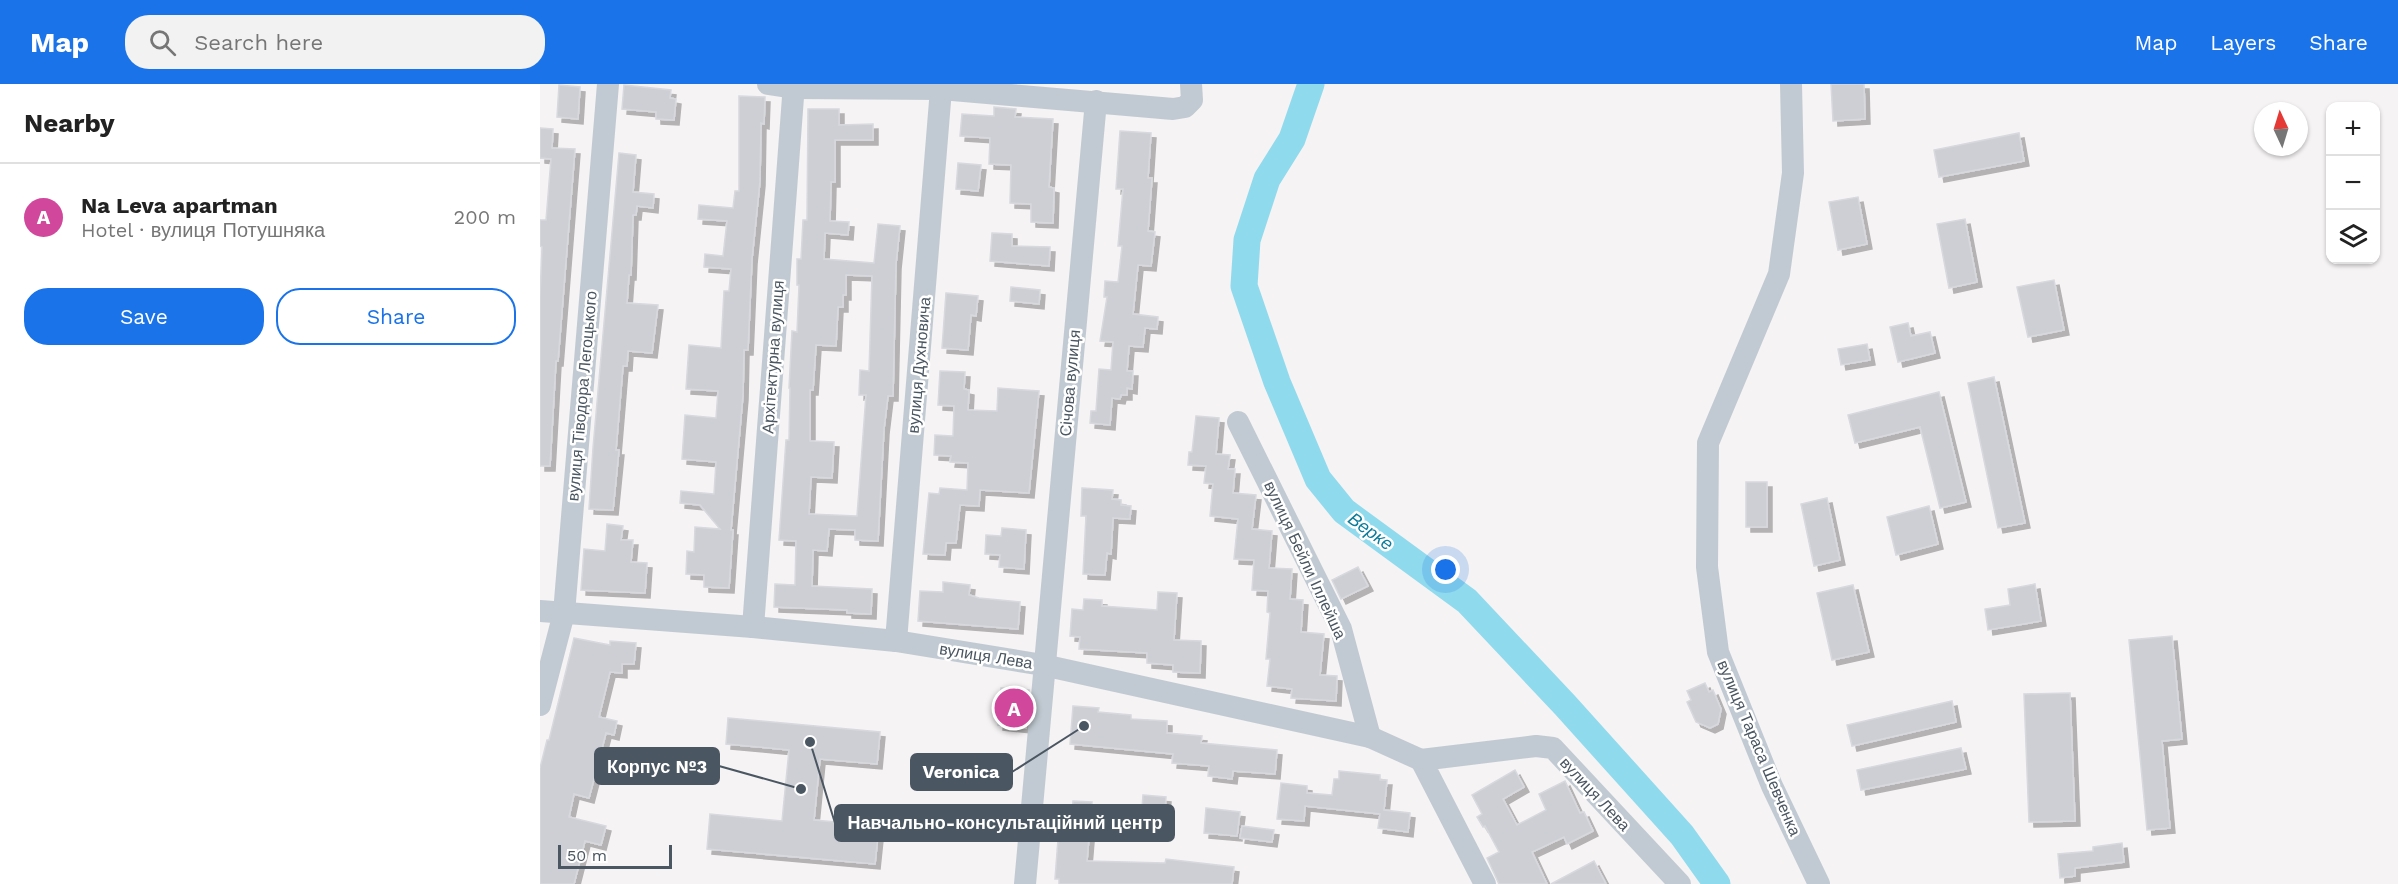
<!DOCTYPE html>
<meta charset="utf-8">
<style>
:root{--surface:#fff;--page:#f2f2f2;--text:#222;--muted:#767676;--line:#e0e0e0;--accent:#1a73e8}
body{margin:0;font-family:"Work Sans",sans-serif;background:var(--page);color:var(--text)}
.controls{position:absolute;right:18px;top:18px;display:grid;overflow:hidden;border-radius:12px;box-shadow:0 2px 4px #0004}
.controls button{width:54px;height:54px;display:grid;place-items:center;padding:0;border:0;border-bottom:2px solid var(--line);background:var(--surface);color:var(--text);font:30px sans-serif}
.compass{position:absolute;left:1714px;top:18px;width:54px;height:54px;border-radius:50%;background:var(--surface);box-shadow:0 2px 4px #0004;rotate:356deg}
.scale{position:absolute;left:18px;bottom:15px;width:114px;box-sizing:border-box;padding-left:6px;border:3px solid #4a5661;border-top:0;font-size:16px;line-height:21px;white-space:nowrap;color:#4a5661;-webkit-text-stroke:4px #fff;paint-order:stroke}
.you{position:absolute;left:906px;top:486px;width:21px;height:21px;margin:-15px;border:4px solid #fff;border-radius:50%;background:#1a73e8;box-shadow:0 0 0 9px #1a73e833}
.badge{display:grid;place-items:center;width:39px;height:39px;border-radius:50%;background:var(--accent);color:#fff;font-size:20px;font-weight:700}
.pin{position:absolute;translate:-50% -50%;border:3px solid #fff;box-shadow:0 2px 6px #0006}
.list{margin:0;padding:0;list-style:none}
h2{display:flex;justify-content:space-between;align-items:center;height:78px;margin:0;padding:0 24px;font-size:26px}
h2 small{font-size:20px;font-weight:400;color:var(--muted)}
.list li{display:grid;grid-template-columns:39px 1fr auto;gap:18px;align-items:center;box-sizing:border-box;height:108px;padding:0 24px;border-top:2px solid var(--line)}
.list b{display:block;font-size:22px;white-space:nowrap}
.list p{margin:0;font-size:20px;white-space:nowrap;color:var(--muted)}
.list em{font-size:20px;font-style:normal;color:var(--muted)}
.actions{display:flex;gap:12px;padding:18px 24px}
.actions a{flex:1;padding:14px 0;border:2px solid var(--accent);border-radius:24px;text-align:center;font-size:21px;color:var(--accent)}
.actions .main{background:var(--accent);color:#fff}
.icon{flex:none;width:33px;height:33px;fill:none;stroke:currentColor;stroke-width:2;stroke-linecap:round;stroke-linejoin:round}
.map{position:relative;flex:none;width:1858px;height:800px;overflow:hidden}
header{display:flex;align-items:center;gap:36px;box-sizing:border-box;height:84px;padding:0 30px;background:var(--accent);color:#fff}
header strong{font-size:28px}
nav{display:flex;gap:33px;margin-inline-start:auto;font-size:21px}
.search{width:420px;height:54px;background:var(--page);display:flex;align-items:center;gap:15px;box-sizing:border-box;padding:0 21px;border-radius:24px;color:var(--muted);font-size:22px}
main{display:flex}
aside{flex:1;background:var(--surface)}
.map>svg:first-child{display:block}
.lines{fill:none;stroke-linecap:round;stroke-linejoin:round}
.river{stroke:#90daee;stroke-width:27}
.building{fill:#cdcfd5;stroke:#d7d9de;stroke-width:1.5;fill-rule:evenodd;filter:url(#shadow)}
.minor{stroke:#c1cad2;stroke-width:22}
.labels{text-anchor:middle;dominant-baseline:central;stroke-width:5;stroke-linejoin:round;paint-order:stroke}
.street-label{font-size:16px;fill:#4a5661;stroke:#fff}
.water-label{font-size:18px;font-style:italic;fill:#0c7c9b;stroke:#fff}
.leader{fill:none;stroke:#4a5661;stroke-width:2}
.callout-dot{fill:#4a5661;stroke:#fff;stroke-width:2}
.callout{fill:#4a5661;stroke:#4a5661;stroke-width:2}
.callout-label{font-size:18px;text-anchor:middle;font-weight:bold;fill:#fff}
</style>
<header>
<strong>Map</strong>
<div class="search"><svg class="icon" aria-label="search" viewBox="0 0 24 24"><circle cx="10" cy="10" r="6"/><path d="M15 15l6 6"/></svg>Search here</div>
<nav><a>Map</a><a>Layers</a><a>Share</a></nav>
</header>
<main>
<aside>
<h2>Nearby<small></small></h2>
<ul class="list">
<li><span class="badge" style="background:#d1479c">A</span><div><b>Na Leva apartman</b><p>Hotel · вулиця Потушняка</p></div><em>200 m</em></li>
</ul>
<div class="actions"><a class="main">Save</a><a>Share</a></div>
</aside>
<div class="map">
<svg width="1858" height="800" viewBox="0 0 1858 800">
<defs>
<filter id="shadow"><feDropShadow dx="5" dy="5" stdDeviation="0" flood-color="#0004"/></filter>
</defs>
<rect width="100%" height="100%" fill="#f5f3f3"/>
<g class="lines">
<!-- river -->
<polyline class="river" points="771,0 752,55 727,95 707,156 704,202 737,298 778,395 804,427 927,517 1025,621 1142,751 1177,800"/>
</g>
<!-- building -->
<g class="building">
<polygon points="1291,0 1324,0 1325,35 1293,37"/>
<polygon points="19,1 40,3 38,35 17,33"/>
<polygon points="84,1 131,6 130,14 136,15 134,36 116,35 116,28 82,25"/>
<polygon points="199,12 225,13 224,40 221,39 220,97 212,175 208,266 204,266 203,311 191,446 193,446 189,504 164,503 164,491 146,490 147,467 154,468 155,443 180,445 160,421 140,419 141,407 174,410 176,378 142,375 145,331 176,334 178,307 146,305 149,261 181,264 184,207 189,207 191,185 164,183 165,170 183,172 187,137 158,135 159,121 193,124 195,107 199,107"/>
<polygon points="454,23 476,25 475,33 513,35 509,103 514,104 513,139 491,138 491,120 470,119 471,81 449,80 450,54 420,52 422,30 454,32"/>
<path d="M268 25H299V41L333 40V56H295V98H291L290 137 309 138 308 151 285 149 284 175 334 179 338 140 360 142 356 180 353 312H348L344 345 338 457 315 456V446L289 445 287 467 273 466 272 502 332 505 331 530 307 529V526L234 523 235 500 255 501 256 457 239 456 246 356H249L250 304H249L252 247 257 248 259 201H257V175H261L263 136H267ZM306 191 332 192 329 287 320 286 319 311H326L317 432 269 430 271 393 292 394 294 358 270 357V306H273L276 261 296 262 298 223H303V211H306Z"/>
<polygon points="0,44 13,45 12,64 35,65 18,277 16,277 10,382 0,382 0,212 2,163 0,162 0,136 6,136 11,75 0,74"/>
<polygon points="580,47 611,49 608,94 612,94 608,147 615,148 611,182 598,181 593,230 618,233 617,245 605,244 603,263 589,262 587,287 593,287 592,305 587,304 587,311 581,311 580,315 572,314 570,341 550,339 551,327 556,327 559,285 571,286 573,258 560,257 567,213 564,213 565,197 578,198 582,162 578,162 583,105 576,105"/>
<polygon points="1479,49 1484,77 1399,93 1394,66"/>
<polygon points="79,69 96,71 93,108 114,110 113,124 97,122 96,131 93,131 91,191 89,191 87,219 118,221 112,269 88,267 87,282 83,282 76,366 79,366 73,426 49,425 53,364"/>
<polygon points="418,79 441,81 438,107 416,105"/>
<polygon points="1318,113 1327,160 1298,166 1289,118"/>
<polygon points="1425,135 1437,198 1409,204 1397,140"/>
<polygon points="452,149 472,150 472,162 510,163 509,182 450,177"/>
<polygon points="1514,196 1524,246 1488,253 1477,203"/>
<polygon points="471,203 500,206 499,220 470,217"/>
<polygon points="406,209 438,212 436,232 431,231 428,266 402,264"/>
<polygon points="1368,239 1371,252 1390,248 1395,269 1358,278 1350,243"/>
<polygon points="1327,260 1330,276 1301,281 1298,265"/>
<polygon points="400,287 425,288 424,305 429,306 428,326 457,327 458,304 499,307 489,409 440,406 439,422 420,421 416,459 406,459 405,471 383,470 389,409 399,410 400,404 427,406 428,379 410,378 411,372 394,371 395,351 413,352 414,322 398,321"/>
<polygon points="1454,293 1485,439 1458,444 1428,299"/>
<polygon points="1399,308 1426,418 1400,424 1380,343 1315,359 1308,331"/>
<polygon points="656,332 679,334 676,370 690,371 688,385 695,385 693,409 716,411 712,445 732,447 729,484 752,485 750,515 763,516 761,548 784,550 780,591 797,592 796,617 751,614 752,605 727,602 730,575 726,575 730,529 727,528 728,507 712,506 714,476 694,475 698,435 670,432 673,400 664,399 666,382 648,381 649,368 652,368"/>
<rect x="1206" y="398" width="21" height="45"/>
<polygon points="542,404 573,406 572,415 581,416 581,421 591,422 590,435 573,434 571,470 567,469 565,491 543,490 546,432 541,432"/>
<polygon points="1287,414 1300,476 1274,482 1261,420"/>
<polygon points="1389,422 1398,460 1356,471 1347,433"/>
<polygon points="67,440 83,442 81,456 93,456 91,478 107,479 105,509 41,506 44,465 65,467"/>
<polygon points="462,444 486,446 484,485 459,483 460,471 445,470 446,451 461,452"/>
<polygon points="818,483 828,502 801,515 792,496"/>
<polygon points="403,498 430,501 429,511 439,514 480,518 478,545 378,537 380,507 403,508"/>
<polygon points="1495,500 1501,537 1448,546 1445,525 1470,521 1468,505"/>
<polygon points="1313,501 1329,568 1292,576 1277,509"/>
<polygon points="618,508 637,509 634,556 661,557 660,589 633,588 633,581 607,579 607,569 539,565 540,553 530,552 532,525 543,526 544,515 562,516 562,522 617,526"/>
<polygon points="1632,552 1642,655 1622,657 1630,744 1607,746 1589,556"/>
<polygon points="34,554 70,561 70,557 96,559 94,580 82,580 82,589 70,588 59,633 77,637 74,651 66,649 49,714 34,710 29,733 66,742 61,761 45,757 34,800 0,800 0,684 7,656 9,656"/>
<polygon points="1165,599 1169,608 1173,606 1181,625 1178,640 1170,644 1156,638 1147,618 1151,616 1147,607"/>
<polygon points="461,604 489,606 486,644 458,641"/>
<polygon points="1530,609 1535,737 1489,738 1484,610"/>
<polygon points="1412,617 1416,638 1312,662 1307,641"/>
<polygon points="533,622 559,624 558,628 591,631 591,635 627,637 627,649 662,652 661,659 737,666 735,690 693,687 692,695 668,692 669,682 632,679 633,670 530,660"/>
<polygon points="188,634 340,648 337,680 280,675 274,736 339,742 335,780 167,765 170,730 242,737 249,666 186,660"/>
<polygon points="1421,664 1426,685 1321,706 1317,686"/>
<polygon points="975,686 984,703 963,715 977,741 1006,726 999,710 1025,697 1040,729 1044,728 1053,747 1027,760 1024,753 992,768 1007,800 959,800 947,774 959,768 945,742 943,743 937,733 942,730 932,711"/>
<polygon points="799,687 840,691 840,696 847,696 844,726 870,729 868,748 838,744 840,730 765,722 764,737 737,735 741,699 767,702 767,709 792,711 794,695 799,695"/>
<polygon points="603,711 626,713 625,726 602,724"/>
<polygon points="533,717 552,718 547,777 625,779 626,775 694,783 692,800 519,800 519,795 515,795 518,755 530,756"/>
<polygon points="666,724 700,728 697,752 664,749"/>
<polygon points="702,742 734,746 732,758 700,754"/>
<polygon points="1582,759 1584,778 1535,784 1535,792 1520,794 1518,770 1553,767 1553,763"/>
<polygon points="1054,777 1066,800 1011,800"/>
</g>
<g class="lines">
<!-- minor -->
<g class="minor">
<polyline points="228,0 254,4 401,5 633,25 645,23 652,16 651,0"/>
<polyline points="1251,0 1253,89 1239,190 1168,359 1167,483 1178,568 1232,702 1279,800"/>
<polyline points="698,338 801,545 830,653"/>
<polyline points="0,527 213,543 356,557 503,581 830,653 881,676"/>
<polyline points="213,543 254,0"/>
<polyline points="356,557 401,5"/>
<polyline points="0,621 24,529 68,0"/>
<polyline points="485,800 556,17"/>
<polyline points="945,800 881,676 996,662 1013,664 1140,800"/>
</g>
</g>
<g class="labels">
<!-- street labels -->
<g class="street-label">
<text transform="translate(233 273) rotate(-86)">Архітектурна вулиця</text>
<text transform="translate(379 281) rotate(-85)">вулиця Духновича</text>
<text transform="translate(530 299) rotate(-85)">Січова вулиця</text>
<text transform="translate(42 312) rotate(-85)">вулиця Тіводора Легоцького</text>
<text transform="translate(765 476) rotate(65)">вулиця Бейли Іллейша</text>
<text transform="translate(446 572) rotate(9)">вулиця Лева</text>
<text transform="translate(1219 664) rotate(67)">вулиця Тараса Шевченка</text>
<text transform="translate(1055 710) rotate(47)">вулиця Лева</text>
</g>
<!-- water labels -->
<g class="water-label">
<text transform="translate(831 447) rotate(36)">Верке</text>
</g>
</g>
<!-- callouts -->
<path class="leader" d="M261 705L179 682M544 642L472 688M270 658L295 739"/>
<g class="callout-dot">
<circle cx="261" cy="705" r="6"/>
<circle cx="544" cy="642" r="6"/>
<circle cx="270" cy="658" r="6"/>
</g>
<g class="callout">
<rect x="55" y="664" width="124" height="36" rx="6"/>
<rect x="371" y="670" width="101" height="36" rx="6"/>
<rect x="295" y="721" width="339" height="36" rx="6"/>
</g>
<g class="callout-label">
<text x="117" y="689">Корпус №3</text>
<text x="421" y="694">Veronica</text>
<text x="465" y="745">Навчально-консультаційний центр</text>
</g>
</svg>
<div class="controls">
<button>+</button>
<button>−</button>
<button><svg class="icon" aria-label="layers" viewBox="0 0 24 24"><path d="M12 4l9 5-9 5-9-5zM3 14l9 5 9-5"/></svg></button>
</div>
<svg class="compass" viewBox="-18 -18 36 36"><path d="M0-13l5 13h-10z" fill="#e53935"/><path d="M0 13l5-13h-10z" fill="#767676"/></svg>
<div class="scale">50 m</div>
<div class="you"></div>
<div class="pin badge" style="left:474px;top:624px;background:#d1479c">A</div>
</div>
</main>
